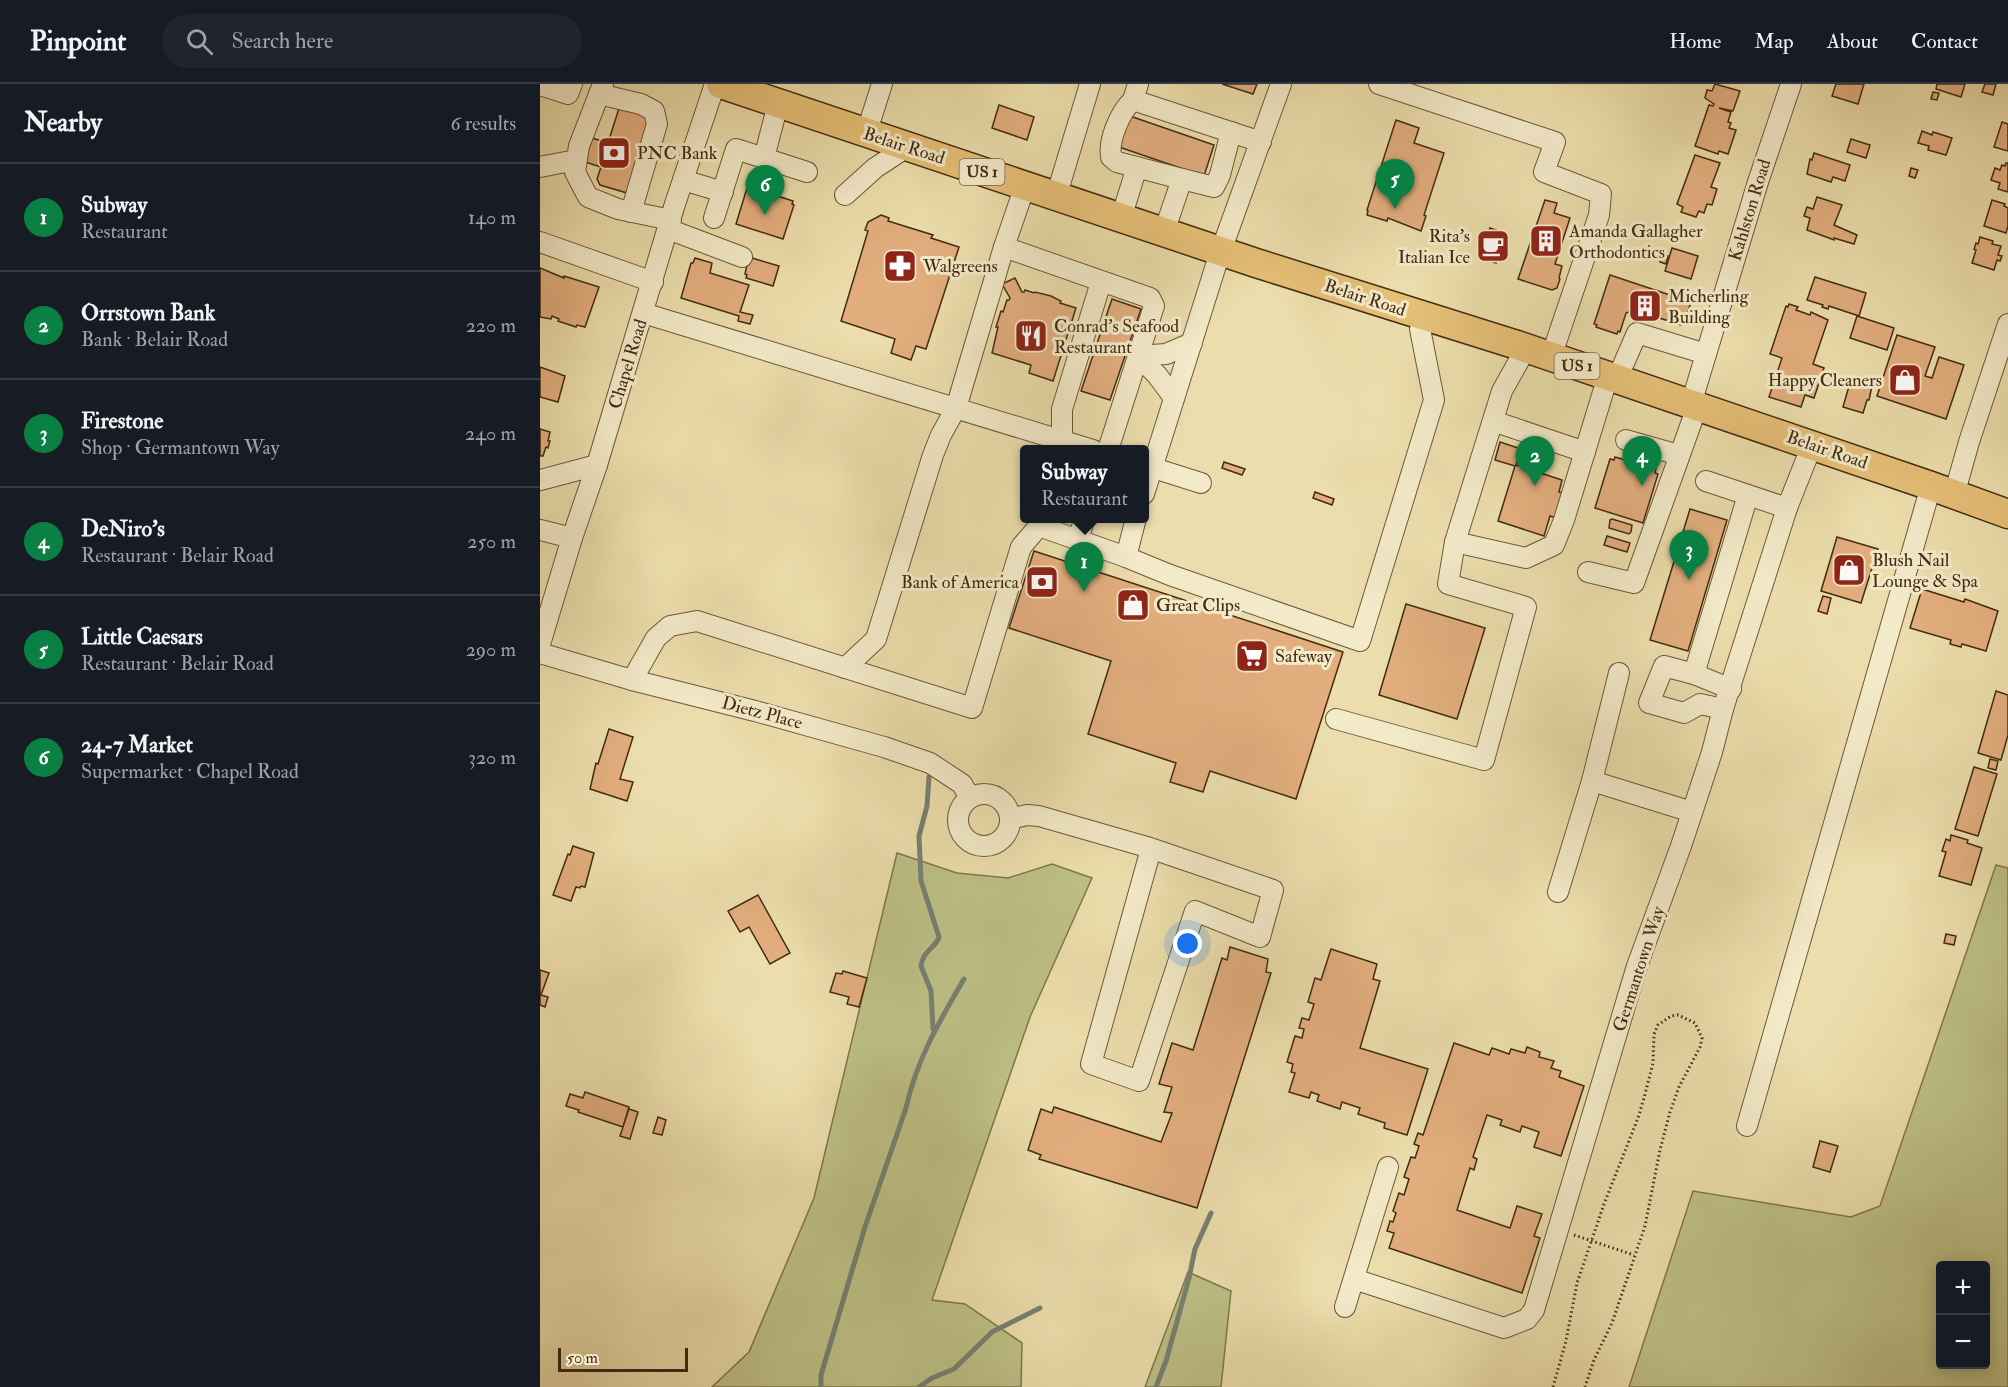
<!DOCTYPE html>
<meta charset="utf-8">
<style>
:root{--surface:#171b24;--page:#20242c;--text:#f1f3f6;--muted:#9ea1a6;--line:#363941;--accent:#0b8043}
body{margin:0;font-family:"IM FELL Double Pica",serif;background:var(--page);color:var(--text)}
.controls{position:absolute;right:18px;bottom:18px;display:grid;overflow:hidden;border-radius:6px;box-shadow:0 3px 15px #0003}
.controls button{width:54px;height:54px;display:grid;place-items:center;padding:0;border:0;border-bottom:2px solid var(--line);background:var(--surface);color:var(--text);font:30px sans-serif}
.scale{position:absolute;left:18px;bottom:15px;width:130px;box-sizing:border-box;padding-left:6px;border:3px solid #422b12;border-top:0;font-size:16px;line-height:21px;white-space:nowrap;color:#422b12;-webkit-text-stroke:4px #f3eac9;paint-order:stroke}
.you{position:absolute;left:648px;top:860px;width:21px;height:21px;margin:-15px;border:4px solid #fff;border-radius:50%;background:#1a73e8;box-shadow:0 0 0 9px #1a73e833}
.badge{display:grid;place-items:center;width:39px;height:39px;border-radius:50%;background:var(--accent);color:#fff;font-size:20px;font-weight:700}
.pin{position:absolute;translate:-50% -50px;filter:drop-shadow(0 2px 3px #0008)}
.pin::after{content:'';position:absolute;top:32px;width:21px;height:18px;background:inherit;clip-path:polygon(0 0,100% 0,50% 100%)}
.popup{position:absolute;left:480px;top:361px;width:129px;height:78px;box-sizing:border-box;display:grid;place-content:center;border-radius:6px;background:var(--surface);filter:drop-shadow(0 2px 4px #0005);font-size:20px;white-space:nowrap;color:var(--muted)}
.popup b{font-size:22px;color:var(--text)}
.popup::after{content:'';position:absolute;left:50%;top:100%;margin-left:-12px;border:12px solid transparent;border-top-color:var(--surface)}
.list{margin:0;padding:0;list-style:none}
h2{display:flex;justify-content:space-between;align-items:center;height:78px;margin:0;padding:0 24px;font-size:26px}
h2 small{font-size:20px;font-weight:400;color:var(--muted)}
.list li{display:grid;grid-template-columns:39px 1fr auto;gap:18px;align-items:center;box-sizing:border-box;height:108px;padding:0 24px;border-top:2px solid var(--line)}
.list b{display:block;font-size:22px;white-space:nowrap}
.list p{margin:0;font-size:20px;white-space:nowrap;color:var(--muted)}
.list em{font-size:20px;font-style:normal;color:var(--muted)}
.icon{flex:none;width:33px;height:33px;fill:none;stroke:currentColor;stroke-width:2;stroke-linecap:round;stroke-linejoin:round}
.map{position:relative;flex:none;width:1468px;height:1303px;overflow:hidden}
header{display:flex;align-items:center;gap:36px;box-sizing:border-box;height:84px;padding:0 30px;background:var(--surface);border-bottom:2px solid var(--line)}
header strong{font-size:28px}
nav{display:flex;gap:33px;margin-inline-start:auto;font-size:21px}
.search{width:420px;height:54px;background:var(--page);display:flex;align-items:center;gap:15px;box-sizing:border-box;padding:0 21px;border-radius:33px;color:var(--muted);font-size:22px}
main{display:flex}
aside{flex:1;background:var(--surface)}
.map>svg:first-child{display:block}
.green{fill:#bdc086;stroke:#80764c;stroke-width:1.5;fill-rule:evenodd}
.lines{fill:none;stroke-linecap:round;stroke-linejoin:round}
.stream{stroke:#778171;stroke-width:5}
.building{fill:#e2ae7e;stroke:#422b12;stroke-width:1.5}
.minor-casing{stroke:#6c5838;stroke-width:22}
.highway-casing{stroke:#422b12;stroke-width:31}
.path{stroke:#422b12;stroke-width:3;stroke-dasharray:1.5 3;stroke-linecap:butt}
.minor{stroke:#f3eac9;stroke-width:20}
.highway{stroke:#e6bf76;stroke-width:28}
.labels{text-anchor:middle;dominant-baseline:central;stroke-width:6;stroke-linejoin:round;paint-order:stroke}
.shield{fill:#f3eac9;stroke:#776449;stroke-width:1.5}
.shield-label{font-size:16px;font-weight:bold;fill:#422b12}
.street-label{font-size:18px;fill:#422b12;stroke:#f3eac9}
.poi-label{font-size:18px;fill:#422b12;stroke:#f3eac9;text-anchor:start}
</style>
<header>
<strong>Pinpoint</strong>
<div class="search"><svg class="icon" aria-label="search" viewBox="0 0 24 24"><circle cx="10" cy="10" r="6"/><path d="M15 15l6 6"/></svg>Search here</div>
<nav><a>Home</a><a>Map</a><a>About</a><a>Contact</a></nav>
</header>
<main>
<aside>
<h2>Nearby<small>6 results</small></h2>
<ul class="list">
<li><span class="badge">1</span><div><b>Subway</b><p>Restaurant</p></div><em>140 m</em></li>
<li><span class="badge">2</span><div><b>Orrstown Bank</b><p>Bank · Belair Road</p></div><em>220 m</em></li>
<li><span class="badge">3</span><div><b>Firestone</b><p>Shop · Germantown Way</p></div><em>240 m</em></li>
<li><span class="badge">4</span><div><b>DeNiro's</b><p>Restaurant · Belair Road</p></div><em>250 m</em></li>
<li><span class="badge">5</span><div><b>Little Caesars</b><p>Restaurant · Belair Road</p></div><em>290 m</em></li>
<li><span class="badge">6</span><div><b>24-7 Market</b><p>Supermarket · Chapel Road</p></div><em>320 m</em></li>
</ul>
</aside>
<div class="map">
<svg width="1468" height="1303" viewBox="0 0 1468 1303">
<rect width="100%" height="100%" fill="#ecdeac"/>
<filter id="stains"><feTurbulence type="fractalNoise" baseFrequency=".00333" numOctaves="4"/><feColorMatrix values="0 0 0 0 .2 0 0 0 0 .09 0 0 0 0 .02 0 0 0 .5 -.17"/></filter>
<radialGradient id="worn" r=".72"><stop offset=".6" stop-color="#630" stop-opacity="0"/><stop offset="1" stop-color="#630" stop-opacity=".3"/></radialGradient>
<!-- green -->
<g class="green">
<polygon points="357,769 417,789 468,794 512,780 552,794 490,933 392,1216 425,1220 482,1259 481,1303 172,1303 209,1268 274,1114"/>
<path d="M1456 781 1468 784V1303H1089L1153 1107 1311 1133 1340 1122ZM1400 1182H1446V1280H1400Z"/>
<polygon points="648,1188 691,1207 681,1303 605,1303"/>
</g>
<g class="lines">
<!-- stream -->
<g class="stream">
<path d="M389 693 387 722 379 752 381 797 399 853C396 864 383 866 381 882L391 907 393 945"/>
<path d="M281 1303V1291L325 1143 366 1024C376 977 400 936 424 895"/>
<polyline points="379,1303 392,1294 414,1285 452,1248 500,1224"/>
<polyline points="616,1303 626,1277 649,1194 655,1165 671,1129"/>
</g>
</g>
<!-- building -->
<g class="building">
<polygon points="682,0 717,0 713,10"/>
<polygon points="1175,0 1200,7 1193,27 1179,24 1191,28 1188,38 1191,39 1189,44 1196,46 1188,70 1179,67 1178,70 1155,62 1169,21 1173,22 1174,20 1165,14 1167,6 1172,7"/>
<polygon points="1296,0 1324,0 1318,20 1292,12"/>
<polygon points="1397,0 1425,0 1421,13 1396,5"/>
<polygon points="1445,0 1456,0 1453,11 1442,8"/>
<polygon points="1393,8 1399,9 1397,16 1391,15"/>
<polygon points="80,21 111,31 87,109 60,101 57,95 61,83 45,78 52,54 68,59"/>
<polygon points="459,21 494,33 487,56 452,44"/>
<polygon points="587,31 674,61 664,92 576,62"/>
<polygon points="856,36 879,44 874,59 904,69 884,131 886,132 881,147 848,134 847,137 827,131 828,127 827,126"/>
<polygon points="1462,38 1468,40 1468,67 1454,63"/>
<polygon points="1382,47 1392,51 1393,48 1412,54 1406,71 1388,66 1389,62 1378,59"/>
<polygon points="1311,55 1330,61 1326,74 1307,68"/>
<polygon points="1274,69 1310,81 1305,97 1293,93 1291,98 1267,90 1270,75 1272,76"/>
<polygon points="1155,71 1180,79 1171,103 1177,105 1172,121 1167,120 1164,129 1159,127 1156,133 1141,128 1143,123 1137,120"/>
<polygon points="1466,79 1468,79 1468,108 1458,105 1460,99 1451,96 1455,84 1460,86 1462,81 1465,82"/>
<polygon points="1371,84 1378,86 1375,94 1369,92"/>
<polygon points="210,103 253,117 252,120 254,121 243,155 196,140 207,104 209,105"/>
<polygon points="1277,113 1302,121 1294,141 1317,151 1314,160 1294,154 1294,156 1289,154 1267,146 1270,134 1264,132 1267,123 1273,125"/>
<polygon points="1005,116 1017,119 1014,129 1030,134 1015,180 1022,182 1019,194 1020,195 1017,204 1012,206 978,195"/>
<polygon points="1452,116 1465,120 1464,122 1468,124 1468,142 1466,149 1444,142"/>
<polygon points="341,131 349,134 348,137 393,151 391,154 419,163 386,265 376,262 371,276 351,269 355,255 301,237 328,147 325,146 328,138"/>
<polygon points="950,144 967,150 956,179 939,173"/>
<polygon points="1440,153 1453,157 1452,160 1461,162 1458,171 1462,172 1460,177 1457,176 1454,186 1432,179 1436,166 1434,165 1436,159 1438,160"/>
<polygon points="1132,164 1158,172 1151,195 1125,187"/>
<polygon points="1122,170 1128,172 1126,180 1120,178"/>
<polygon points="155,174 172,179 170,189 209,201 200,228 213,231 210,240 198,237 199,232 141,214 151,179 153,179"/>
<polygon points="212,174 239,182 233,202 206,194 207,191 205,190 208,176 211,177"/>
<polygon points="0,184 24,194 24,192 59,203 45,243 37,241 36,243 18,237 19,235 12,232 11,235 0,233"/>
<polygon points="1070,191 1151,218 1144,239 1142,239 1141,241 1095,226 1086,229 1080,248 1078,247 1077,250 1056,243 1057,241 1054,240"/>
<polygon points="1275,193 1326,209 1319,232 1289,222 1288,225 1282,223 1283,221 1267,216"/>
<polygon points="475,194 482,208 484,208 485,206 494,209 495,208 511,212 521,217 520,219 536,224 513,297 489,289 491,281 452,269 458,243 456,243 461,227 463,228 467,216 469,216 470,214 462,200"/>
<polygon points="572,215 601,225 570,316 541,307"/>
<polygon points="1249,220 1258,223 1256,226 1270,231 1271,228 1288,236 1273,280 1284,284 1274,314 1265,311 1261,323 1229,313 1242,274 1230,270 1246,222 1248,223"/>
<polygon points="1317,232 1354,244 1347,266 1310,254"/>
<polygon points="1357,251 1395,263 1385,292 1392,294 1399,273 1424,281 1406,335 1337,312"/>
<polygon points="0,283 25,292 18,318 0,313"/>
<polygon points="1317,292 1333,297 1329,316 1327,316 1323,329 1303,323 1311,295 1315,297"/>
<polygon points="0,345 10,348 8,357 10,357 8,364 6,363 3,372 0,372"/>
<polygon points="960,358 981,365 976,381 1022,396 1019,408 1036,413 1029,438 1010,432 1004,452 958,437 975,382 955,376"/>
<polygon points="1075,373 1116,385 1115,389 1118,390 1103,439 1055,424 1070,375 1074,376"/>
<polygon points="684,378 705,385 702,391 682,384"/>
<polygon points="775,408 794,415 792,421 773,414"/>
<polygon points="1150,425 1187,436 1148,567 1110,556"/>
<polygon points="1072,435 1092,441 1091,448 1089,450 1069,444 1070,436"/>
<polygon points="1067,452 1090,459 1087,468 1064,461"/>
<polygon points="1297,453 1338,465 1321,519 1281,507"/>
<polygon points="494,467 803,568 756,715 670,687 663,708 630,698 636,679 548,650 571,577 469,544"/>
<polygon points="1382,505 1424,518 1425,515 1458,527 1446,567 1422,560 1421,563 1410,560 1411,556 1370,544"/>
<polygon points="1283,512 1291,514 1287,530 1278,527"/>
<polygon points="866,520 945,544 917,635 839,611"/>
<polygon points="1456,607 1468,611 1468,651 1461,676 1438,669"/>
<polygon points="69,645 93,653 80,695 93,698 87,717 50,705 56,679 58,680"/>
<polygon points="1450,675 1458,677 1456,686 1448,684"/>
<polygon points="1434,683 1457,690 1438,752 1415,745"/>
<polygon points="1411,751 1428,756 1427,759 1442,764 1431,801 1399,792 1406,768 1402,767 1406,755 1410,757"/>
<polygon points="33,762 54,769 45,803 41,802 40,804 36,803 31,817 13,811 28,770 30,771"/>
<polygon points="218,811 250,869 230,880 209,843 200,848 188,827"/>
<polygon points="1406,850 1416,852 1414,861 1404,859"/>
<polygon points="690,863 728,875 726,888 731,889 657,1124 499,1075 501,1071 488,1066 501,1025 512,1029 514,1023 621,1058 632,1029 624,1028 632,1003 619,1000 632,959 653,966 682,874 687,876"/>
<polygon points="791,865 837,880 833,895 840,897 820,964 888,985 867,1051 844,1044 845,1039 818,1030 820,1024 802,1018 800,1025 777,1017 779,1011 771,1008 769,1014 749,1008 755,989 751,988 753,980 747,978 755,952 762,954 764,945 759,944 762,934 769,936 774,920 768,918 775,894 781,896"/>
<polygon points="0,886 9,889 1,911 8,913 5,923 0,921"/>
<polygon points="303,887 327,894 319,923 307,920 309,913 290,908 296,889 302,890"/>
<polygon points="914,959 949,971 952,964 969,970 971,965 985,969 987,963 1000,968 999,973 1014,977 1011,984 1021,987 1019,993 1044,1002 1021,1072 994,1063 999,1048 982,1042 980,1048 960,1041 962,1036 947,1031 933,1073 937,1075 934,1086 930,1084 917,1126 970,1144 977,1122 1002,1130 994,1152 1000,1154 982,1209 849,1164 854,1149 847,1147 850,1137 853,1138 856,1129 853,1127 859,1109 864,1111 869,1095 864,1093 871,1073 875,1074 879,1062 874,1060 878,1049 883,1051"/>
<polygon points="45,1008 89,1023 83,1043 38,1028 39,1026 26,1022 30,1010 43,1014"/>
<polygon points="89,1025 98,1028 90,1055 80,1052"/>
<polygon points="118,1033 126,1036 122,1051 113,1049"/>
<polygon points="1280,1057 1298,1062 1290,1088 1273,1083"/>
</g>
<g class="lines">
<!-- minor casing -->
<g class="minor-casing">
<g id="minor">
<polyline points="63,0 39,62 35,88 48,113 78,125 131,136"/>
<polyline points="598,0 593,16 721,58"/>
<polyline points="839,0 1015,58 1004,88 1061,110 1059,131 1011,273"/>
<polyline points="0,1 28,10 32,0"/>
<polyline points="59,10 101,20 114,27 117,40 91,128"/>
<path d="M593 16C580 28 568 56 571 73L577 78 642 95"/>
<polyline points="326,50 342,0"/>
<polyline points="224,74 238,20"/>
<polyline points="0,83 36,76"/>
<polyline points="143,96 183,108"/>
<polyline points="305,111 335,84 367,63"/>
<polyline points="516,113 550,0"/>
<polyline points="174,134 196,65 267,88"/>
<polyline points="581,134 597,83"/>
<polyline points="128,145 202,173"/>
<polyline points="624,148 642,95 674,103 680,91 691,48"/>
<polyline points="0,158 113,198"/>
<polyline points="464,163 610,214 614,222 568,366"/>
<polyline points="103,229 553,366"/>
<polyline points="598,272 626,270 652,259"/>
<polyline points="598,272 617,291 634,314"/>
<polyline points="1077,295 1097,249 1166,270"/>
<polyline points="1151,320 1218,98 1251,0"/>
<polyline points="953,337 1045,368"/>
<polyline points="1086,356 1139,371"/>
<polyline points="520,366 522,356 522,325 561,198"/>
<polyline points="604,381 661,399"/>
<polyline points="0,396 57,381"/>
<polyline points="1166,397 1247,424"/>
<polyline points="604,410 677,178 741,0"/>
<polyline points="1414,411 1429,358 1468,240"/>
<polyline points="0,446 32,454"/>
<polyline points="538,455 545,434"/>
<polyline points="915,458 986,474 1014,461 1024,436 1068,292"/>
<polyline points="586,473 630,491 820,557 894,316 880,245"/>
<polyline points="1048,488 1094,499 1157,323"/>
<polyline points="0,560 32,454 57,381 134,123 175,0"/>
<polyline points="0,569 92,596 215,627 344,663 390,679 422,700 430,714"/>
<polyline points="305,584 336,555 393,371 401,351 416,324 464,163 485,102"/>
<polyline points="1154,590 1124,582 1109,619 1144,629 1160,620 1183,625"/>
<polyline points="92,596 116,554 130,542 157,537 432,624 481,463 499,442 586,473 596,434"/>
<polyline points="1191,605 1154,590 1208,411"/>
<polyline points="796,635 944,676 986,523 908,500 915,458 962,307 986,264"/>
<polyline points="1052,697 1152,728"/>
<circle cx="444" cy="736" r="26"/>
<polyline points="470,735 487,731 499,732 607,763 733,806 720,853 655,827 599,997 551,980 611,765"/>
<polyline points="1018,808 1052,697 1079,589"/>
<polyline points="1207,1042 1391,402"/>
<polyline points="814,1195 964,1244 987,1235 994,1226 1097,882 1141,762 1172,668 1183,625 1247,424 1272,361"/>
<polyline points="805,1223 848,1083"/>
</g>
</g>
<!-- highway casing -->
<g class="highway-casing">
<polyline id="highway" points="181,0 716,179 974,260 1391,402 1468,430"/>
</g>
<!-- path -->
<g class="path">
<polyline points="1034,1151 1094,1171"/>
<polyline points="1013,1303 1026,1257 1037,1199 1064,1120 1098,1034 1104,1014 1113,979 1114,950 1118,941 1131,932 1138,931 1155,939 1162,954 1160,963 1139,1003 1130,1028 1120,1066 1105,1142 1072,1239 1054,1276 1045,1303"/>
</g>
<!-- minor -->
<use href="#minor" class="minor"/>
<!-- highway -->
<use href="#highway" class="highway"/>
</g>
<!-- icons -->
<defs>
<g id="bank-square" transform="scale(1.725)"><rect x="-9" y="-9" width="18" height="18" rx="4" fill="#8f2418" stroke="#f3eac9"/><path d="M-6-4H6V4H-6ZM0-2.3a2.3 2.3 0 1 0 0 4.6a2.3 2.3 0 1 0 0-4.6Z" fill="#fff"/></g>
<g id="building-square" transform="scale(1.725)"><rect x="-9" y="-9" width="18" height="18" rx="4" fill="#8f2418" stroke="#f3eac9"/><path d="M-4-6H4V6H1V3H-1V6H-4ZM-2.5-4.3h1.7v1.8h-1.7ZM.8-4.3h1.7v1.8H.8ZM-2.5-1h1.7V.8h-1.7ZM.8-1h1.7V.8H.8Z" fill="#fff"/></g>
<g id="cafe-square" transform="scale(1.725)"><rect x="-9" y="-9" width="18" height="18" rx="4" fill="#8f2418" stroke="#f3eac9"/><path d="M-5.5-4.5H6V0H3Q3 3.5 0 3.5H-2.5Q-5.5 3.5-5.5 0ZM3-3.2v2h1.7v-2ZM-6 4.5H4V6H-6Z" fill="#fff"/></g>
<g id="pharmacy-square" transform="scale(1.725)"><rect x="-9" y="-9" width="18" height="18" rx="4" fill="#8f2418" stroke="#f3eac9"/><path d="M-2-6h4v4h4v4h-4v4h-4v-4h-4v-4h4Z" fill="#fff"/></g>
<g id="restaurant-square" transform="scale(1.725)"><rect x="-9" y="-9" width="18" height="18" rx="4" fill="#8f2418" stroke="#f3eac9"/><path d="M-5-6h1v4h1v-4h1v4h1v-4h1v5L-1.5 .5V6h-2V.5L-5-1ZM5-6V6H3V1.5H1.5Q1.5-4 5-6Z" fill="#fff"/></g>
<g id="shop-square" transform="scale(1.725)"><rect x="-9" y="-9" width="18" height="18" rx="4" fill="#8f2418" stroke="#f3eac9"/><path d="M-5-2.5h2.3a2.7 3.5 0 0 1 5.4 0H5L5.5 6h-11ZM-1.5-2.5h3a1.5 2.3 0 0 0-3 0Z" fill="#fff"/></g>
<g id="supermarket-square" transform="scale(1.725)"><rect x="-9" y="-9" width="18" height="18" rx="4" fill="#8f2418" stroke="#f3eac9"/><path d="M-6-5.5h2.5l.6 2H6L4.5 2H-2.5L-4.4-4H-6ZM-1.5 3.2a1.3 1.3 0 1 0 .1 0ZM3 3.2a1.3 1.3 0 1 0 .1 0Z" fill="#fff"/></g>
</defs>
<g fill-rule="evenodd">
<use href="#bank-square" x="74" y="69"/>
<use href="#building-square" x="1006" y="157"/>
<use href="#cafe-square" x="953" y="162"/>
<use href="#pharmacy-square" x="360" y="182"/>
<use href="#building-square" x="1105" y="222"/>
<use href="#restaurant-square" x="491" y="252"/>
<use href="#shop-square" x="1365" y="296"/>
<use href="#shop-square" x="1309" y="486"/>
<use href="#bank-square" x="502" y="498"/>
<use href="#shop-square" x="593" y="521"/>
<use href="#supermarket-square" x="712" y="572"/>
</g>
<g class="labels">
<!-- shield labels -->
<g class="shield">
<rect x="419.5" y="75" width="45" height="26" rx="4.5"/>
<rect x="1014.5" y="269" width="45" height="26" rx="4.5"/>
</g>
<g class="shield-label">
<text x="442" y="88">US 1</text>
<text x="1037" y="282">US 1</text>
</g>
<!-- street labels -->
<g class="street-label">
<text transform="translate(364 62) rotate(18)">Belair Road</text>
<text transform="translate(1210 126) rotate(-73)">Kahlston Road</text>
<text transform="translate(825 214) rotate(18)">Belair Road</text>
<text transform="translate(88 280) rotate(-73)">Chapel Road</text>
<text transform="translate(1287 366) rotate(19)">Belair Road</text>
<text transform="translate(222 629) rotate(15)">Dietz Place</text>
<text transform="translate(1099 885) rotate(-72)">Germantown Way</text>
</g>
<!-- poi labels -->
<g class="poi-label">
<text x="97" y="69">PNC Bank</text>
<text x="1029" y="147">Amanda Gallagher<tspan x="1029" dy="21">Orthodontics</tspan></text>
<text x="930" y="152" text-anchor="end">Rita's<tspan x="930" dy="21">Italian Ice</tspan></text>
<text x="383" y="182">Walgreens</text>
<text x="1128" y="212">Micherling<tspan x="1128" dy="21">Building</tspan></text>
<text x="514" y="242">Conrad's Seafood<tspan x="514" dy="21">Restaurant</tspan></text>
<text x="1342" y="296" text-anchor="end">Happy Cleaners</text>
<text x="1332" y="476">Blush Nail<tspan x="1332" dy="21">Lounge &amp; Spa</tspan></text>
<text x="479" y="498" text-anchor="end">Bank of America</text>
<text x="616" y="521">Great Clips</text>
<text x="735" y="572">Safeway</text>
</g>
</g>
<rect width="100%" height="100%" filter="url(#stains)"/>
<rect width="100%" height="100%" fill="url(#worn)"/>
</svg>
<div class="controls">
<button>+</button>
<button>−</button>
</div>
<div class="scale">50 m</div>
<div class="you"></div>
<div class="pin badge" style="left:544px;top:508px">1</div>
<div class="popup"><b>Subway</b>Restaurant</div>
<div class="pin badge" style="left:995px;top:402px">2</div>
<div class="pin badge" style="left:1149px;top:496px">3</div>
<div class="pin badge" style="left:1102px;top:402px">4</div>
<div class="pin badge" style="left:855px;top:125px">5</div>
<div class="pin badge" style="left:225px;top:131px">6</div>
</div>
</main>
